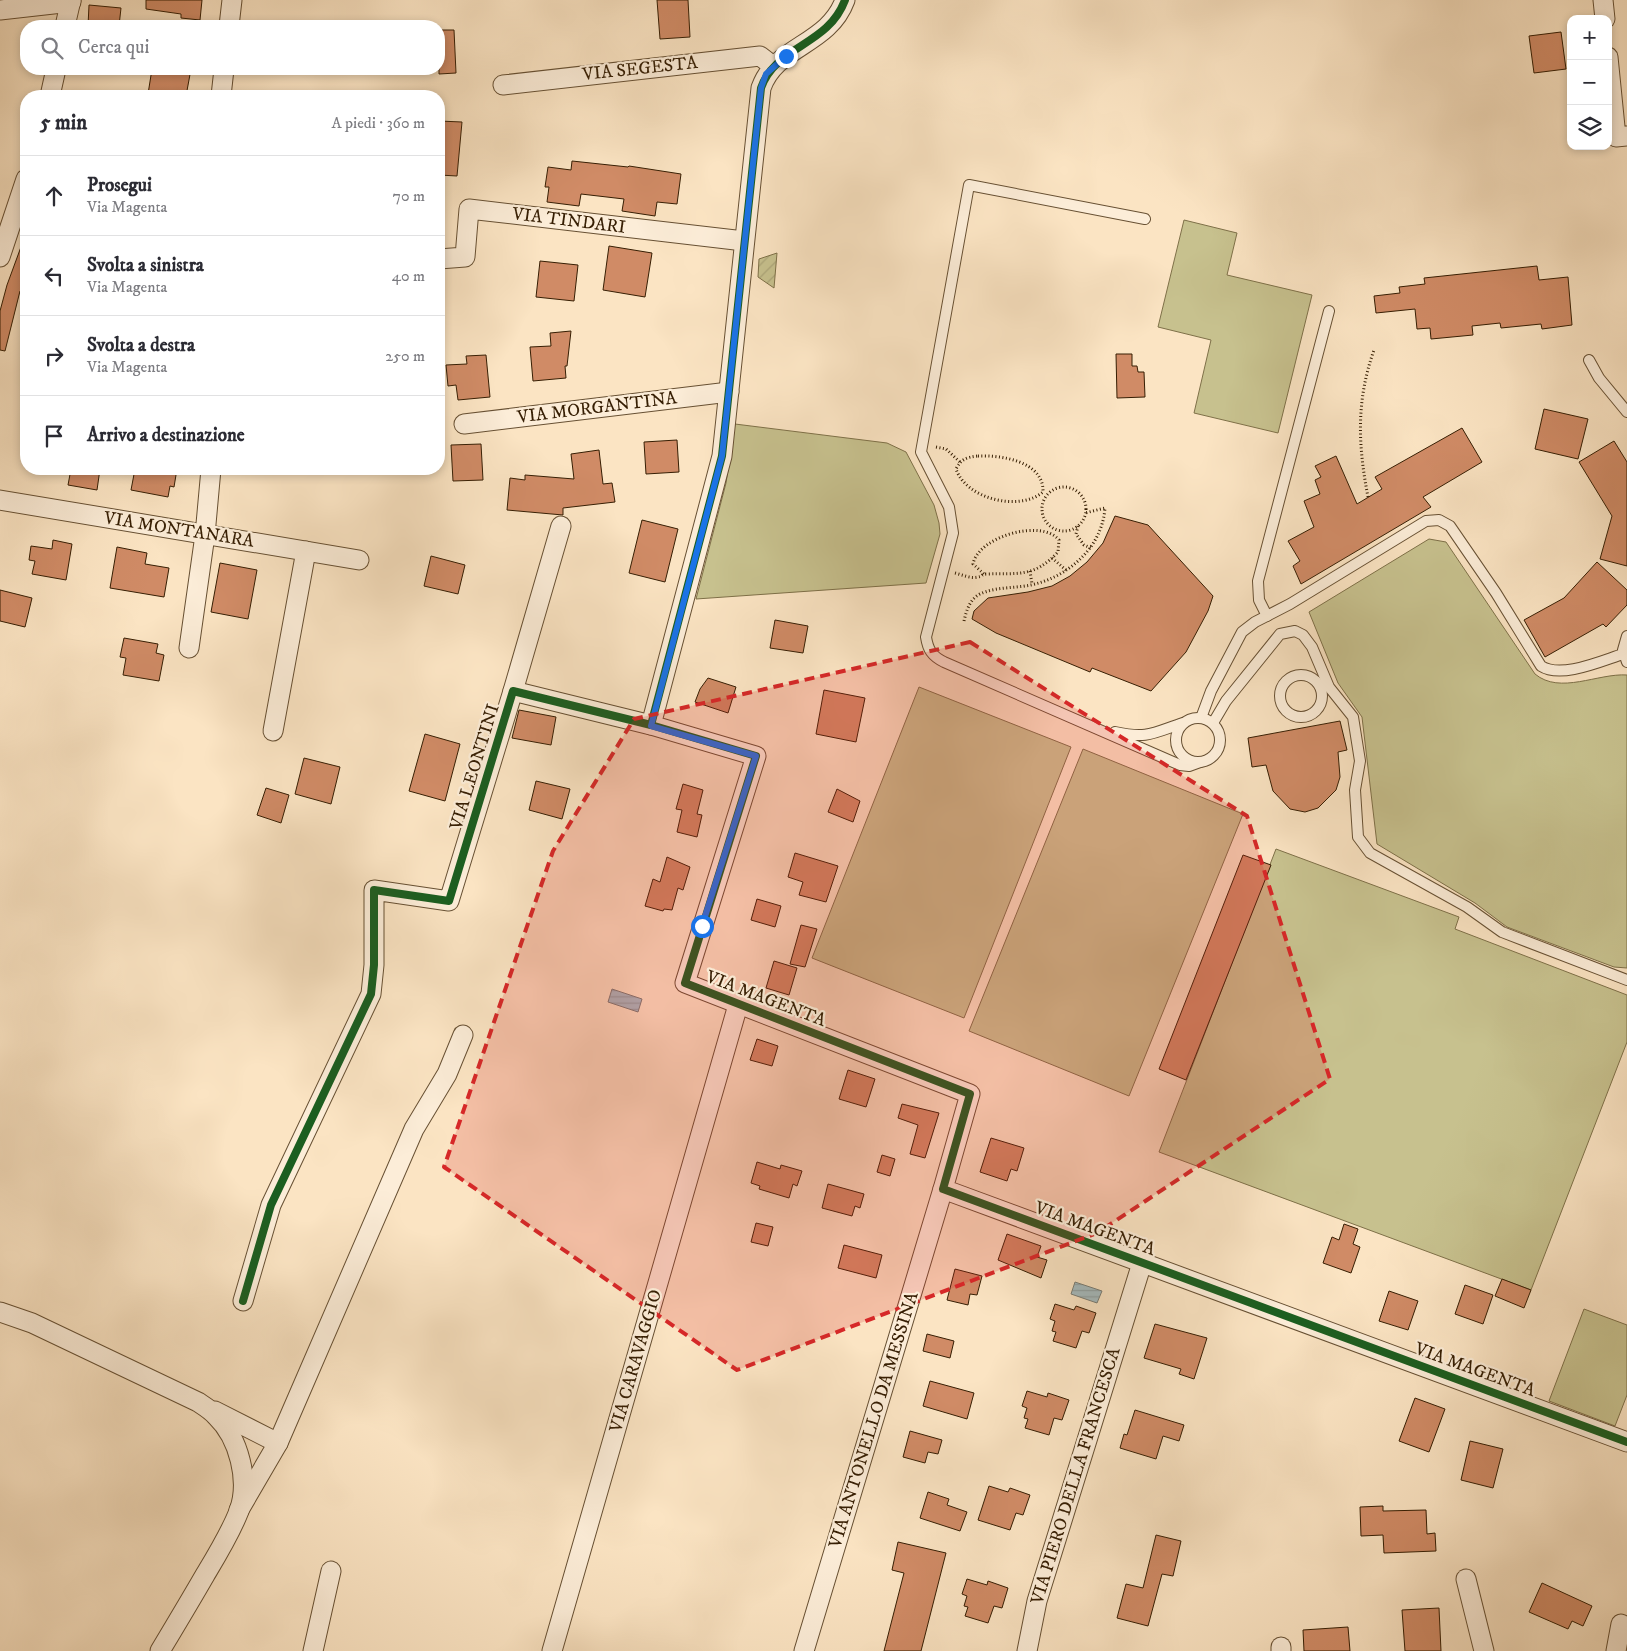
<!DOCTYPE html>
<html lang="it">
<meta charset="utf-8">
<style>
:root{--surface:#fff;--page:#f7f7f7;--text:#2b2b33;--muted:#7c7c81;--line:#e1e1e2}
body{margin:0;font-family:"IM FELL DW Pica",serif;background:var(--page);color:var(--text)}
.controls{position:absolute;right:15px;top:15px;display:grid;overflow:hidden;border-radius:10px;box-shadow:0 2px 8px #0003}
.controls button{width:45px;height:45px;display:grid;place-items:center;padding:0;border:0;border-bottom:1px solid var(--line);background:var(--surface);color:var(--text);font:25px sans-serif}
.stop{position:absolute;width:15px;height:15px;margin:-11px;border:4px solid #1a73e8;border-radius:50%;background:#fff}
.stop.end{background:#1a73e8;border-color:#fff;box-shadow:0 1px 5px #0008}
.list{margin:0;padding:0;list-style:none}
h2{display:flex;justify-content:space-between;align-items:center;height:65px;margin:0;padding:0 20px;font-size:21px}
h2 small{font-size:16px;font-weight:400;color:var(--muted)}
.list li{display:grid;grid-template-columns:32px 1fr auto;gap:15px;align-items:center;box-sizing:border-box;height:80px;padding:0 20px;border-top:1px solid var(--line)}
.list b{display:block;font-size:19px;white-space:nowrap}
.list p{margin:0;font-size:16px;white-space:nowrap;color:var(--muted)}
.list em{font-size:16px;font-style:normal;color:var(--muted)}
.icon{flex:none;width:28px;height:28px;fill:none;stroke:currentColor;stroke-width:2;stroke-linecap:round;stroke-linejoin:round}
.map{position:relative;flex:none;width:1627px;height:1651px;overflow:hidden}
.search{position:absolute;background:var(--surface);box-shadow:0 2px 8px #0003;left:20px;top:20px;width:425px;height:55px;display:flex;align-items:center;gap:12px;box-sizing:border-box;padding:0 18px;border-radius:20px;color:var(--muted);font-size:19px}
.panel{position:absolute;background:var(--surface);box-shadow:0 2px 8px #0003;left:20px;top:90px;width:425px;height:385px;border-radius:20px}
.map>svg:first-child{display:block}
.grass{fill:#c7c18e;stroke:#7e7048}
.garden{fill:url(#garden-furrows);stroke:#7e7048}
.water{fill:url(#water-rules);stroke:#797c74}
.building{fill:#d08b66;stroke:#361e03}
.lines{fill:none;stroke-linecap:round;stroke-linejoin:round}
.lane-casing{stroke:#675033;stroke-width:12}
.street-casing{stroke:#675033;stroke-width:21}
.path{stroke:#361e03;stroke-width:3;stroke-dasharray:1 2.5;stroke-linecap:butt}
.lane{stroke:#fcedd8;stroke-width:10}
.street{stroke:#fcedd8;stroke-width:19}
.cycleway-casing{stroke:#fcedd8;stroke-width:11}
.cycleway{stroke:#1b5e20;stroke-width:8}
.route{stroke:#1a73e8;stroke-width:6}
.marked{fill:#d62828;fill-opacity:0.2;stroke:#d62828;stroke-width:4;stroke-dasharray:10 6;stroke-linejoin:round}
.labels{text-anchor:middle;dominant-baseline:central;stroke-width:4.5;stroke-linejoin:round;paint-order:stroke}
.street-label{font-size:18px;fill:#361e03;stroke:#fcedd8}
</style>
<div class="map">
<svg width="1627" height="1651" viewBox="0 0 1627 1651">
<defs>
<pattern id="garden-furrows" width="10" height="10" patternUnits="userSpaceOnUse" patternTransform="scale(1.25)"><rect width="10" height="10" fill="#c7c18e"/><path d="M-1 1l2-2M0 10L10 0M9 11l2-2" fill="none" stroke="#aca579"/></pattern>
<pattern id="water-rules" width="6" height="5" patternUnits="userSpaceOnUse" patternTransform="scale(1.25)"><rect width="6" height="5" fill="#a5bbbf"/><path d="M0 2.5h6" fill="none" stroke="#8fa0a2"/></pattern>
</defs>
<rect width="100%" height="100%" fill="#fbe4c3"/>
<filter id="stains"><feTurbulence type="fractalNoise" baseFrequency=".004" numOctaves="4"/><feColorMatrix values="0 0 0 0 .2 0 0 0 0 .09 0 0 0 0 .02 0 0 0 .5 -.17"/></filter>
<radialGradient id="worn" r=".72"><stop offset=".6" stop-color="#630" stop-opacity="0"/><stop offset="1" stop-color="#630" stop-opacity=".3"/></radialGradient>
<!-- grass -->
<g class="grass">
<polygon points="1184,220 1237,233 1227,275 1312,295 1278,433 1194,413 1211,340 1158,327"/>
<polygon points="735,424 887,443 906,452 934,505 939,523 940,534 926,583 696,599 726,483"/>
<path d="M1429 539 1446 542 1535 674C1560 695 1598 673 1627 675V968L1614 967 1507 927 1475 903 1377 844 1362 717 1338 683 1309 612Z"/>
<polygon points="919,687 1071,747 964,1018 812,958"/>
<polygon points="1083,749 1243,814 1129,1096 969,1031"/>
<polygon points="1276,849 1459,917 1455,929 1627,995 1627,1042 1531,1290 1159,1152"/>
<polygon points="1584,1309 1627,1325 1627,1395 1615,1426 1549,1401"/>
</g>
<!-- garden -->
<polygon class="garden" points="777,253 774,288 758,277 759,259"/>
<!-- water -->
<g class="water">
<polygon points="612,989 642,999 638,1012 608,1002"/>
<polygon points="1075,1282 1102,1291 1097,1303 1071,1294"/>
</g>
<!-- building -->
<g class="building">
<polygon points="146,0 202,0 200,20 181,18 181,14 146,9"/>
<polygon points="657,0 688,0 690,37 660,39"/>
<polygon points="89,5 121,8 119,26 88,26"/>
<polygon points="439,30 454,30 456,73 439,74"/>
<polygon points="1561,32 1566,69 1534,73 1529,36"/>
<polygon points="152,69 191,69 186,96 148,94"/>
<polygon points="439,121 462,122 457,176 439,175"/>
<polygon points="572,161 628,167 629,166 681,174 677,204 657,202 655,216 622,211 624,199 581,194 579,206 547,202 549,187 545,187 548,167 571,170"/>
<polygon points="25,236 26,293 20,291 5,351 0,350 0,311 7,285"/>
<polygon points="609,246 652,253 645,297 603,290"/>
<polygon points="540,261 578,265 574,301 536,297"/>
<polygon points="1537,266 1539,280 1568,277 1572,325 1542,329 1541,324 1501,328 1500,323 1472,326 1473,335 1431,339 1430,328 1417,329 1415,309 1376,313 1374,296 1400,293 1399,287 1425,284 1424,278"/>
<polygon points="571,331 567,366 565,366 566,378 533,381 530,347 551,346 550,333"/>
<polygon points="1116,354 1132,354 1132,366 1137,366 1138,372 1144,372 1145,397 1117,398"/>
<polygon points="486,355 490,397 458,400 456,385 448,386 446,365 467,364 466,356"/>
<polygon points="1544,409 1588,419 1578,459 1535,449"/>
<polygon points="1462,428 1482,462 1423,497 1431,507 1301,584 1293,566 1300,561 1288,541 1314,527 1304,501 1320,494 1315,480 1321,477 1315,466 1336,456 1357,504 1382,489 1375,477"/>
<polygon points="677,440 679,472 646,474 644,442"/>
<polygon points="1614,441 1627,462 1627,566 1600,559 1612,516 1579,462"/>
<polygon points="481,444 483,480 453,481 451,445"/>
<polygon points="599,450 603,484 612,483 615,502 563,508 563,515 507,510 510,478 525,480 525,475 574,479 571,454"/>
<polygon points="71,469 100,469 97,490 68,485"/>
<polygon points="135,469 177,469 174,487 170,486 168,497 131,490"/>
<polygon points="1115,516 1148,525 1213,596 1208,611 1186,652 1151,691 1092,668 1090,672 996,633 972,619 974,611 988,598 1028,592 1052,586 1070,576 1087,562 1103,543"/>
<polygon points="642,520 678,529 665,582 629,573"/>
<polygon points="53,540 72,544 66,580 32,574 35,561 29,560 31,546 52,549"/>
<polygon points="117,547 147,553 145,564 169,568 164,597 110,588"/>
<polygon points="431,556 465,565 458,594 424,586"/>
<polygon points="1597,562 1627,590 1627,605 1606,627 1603,624 1545,657 1524,620 1564,598"/>
<polygon points="220,563 257,570 248,619 211,612"/>
<polygon points="0,590 32,598 25,627 0,621"/>
<polygon points="775,620 808,626 803,653 770,648"/>
<polygon points="124,638 158,644 156,653 164,655 159,681 123,675 126,658 120,657"/>
<polygon points="708,678 736,687 728,713 695,702 700,689"/>
<polygon points="824,690 865,698 856,742 816,734"/>
<polygon points="519,710 556,717 551,745 512,738"/>
<polygon points="1340,721 1347,750 1338,752 1340,777 1336,790 1318,808 1305,812 1290,809 1273,791 1266,765 1252,767 1248,738"/>
<polygon points="425,734 460,744 445,801 409,791"/>
<polygon points="304,758 340,767 331,804 295,794"/>
<polygon points="536,781 570,789 562,819 529,810"/>
<polygon points="683,784 703,790 697,814 702,815 697,837 677,832 682,810 676,809"/>
<polygon points="266,788 289,795 281,823 257,815"/>
<polygon points="837,789 860,801 853,822 828,812"/>
<polygon points="795,853 838,866 826,902 799,895 803,882 788,877"/>
<polygon points="1243,855 1271,865 1186,1080 1159,1069"/>
<polygon points="667,857 690,867 683,890 678,888 672,910 664,909 663,911 645,906 653,879 660,882"/>
<polygon points="757,899 781,906 775,927 751,920"/>
<polygon points="801,925 817,929 805,967 790,964"/>
<polygon points="774,961 797,968 789,995 766,988"/>
<polygon points="757,1039 778,1046 772,1066 750,1060"/>
<polygon points="848,1070 875,1079 866,1107 839,1099"/>
<polygon points="902,1104 939,1113 925,1158 910,1154 918,1125 898,1118"/>
<polygon points="991,1138 1024,1148 1017,1171 1011,1169 1007,1181 980,1172"/>
<polygon points="882,1155 895,1159 890,1176 877,1172"/>
<polygon points="757,1162 780,1169 781,1165 802,1171 797,1186 793,1184 789,1198 759,1189 760,1186 751,1183"/>
<polygon points="828,1184 864,1194 860,1208 855,1206 852,1216 822,1208"/>
<polygon points="756,1223 773,1227 768,1246 751,1242"/>
<polygon points="1344,1224 1358,1229 1353,1244 1360,1247 1351,1273 1323,1263 1332,1237 1339,1240"/>
<polygon points="1007,1234 1041,1246 1037,1257 1047,1260 1041,1278 998,1260"/>
<polygon points="844,1245 882,1255 876,1278 838,1268"/>
<polygon points="955,1269 982,1276 977,1295 970,1294 968,1305 947,1300"/>
<polygon points="1502,1279 1531,1290 1524,1308 1495,1296"/>
<polygon points="1465,1285 1493,1295 1483,1324 1455,1314"/>
<polygon points="1389,1291 1418,1301 1408,1330 1379,1321"/>
<polygon points="1055,1304 1074,1310 1076,1306 1096,1313 1089,1333 1082,1331 1076,1348 1053,1341 1056,1332 1052,1331 1055,1321 1050,1319"/>
<polygon points="1155,1324 1207,1338 1194,1379 1179,1374 1181,1369 1144,1358"/>
<polygon points="927,1334 954,1341 950,1358 923,1351"/>
<polygon points="930,1381 974,1393 967,1419 923,1406"/>
<polygon points="1027,1391 1047,1397 1048,1393 1069,1400 1062,1420 1054,1418 1049,1435 1025,1428 1028,1419 1024,1418 1027,1408 1022,1406"/>
<polygon points="1415,1398 1445,1409 1429,1452 1399,1441"/>
<polygon points="1135,1410 1184,1425 1179,1441 1163,1436 1156,1459 1120,1448 1124,1434 1127,1435"/>
<polygon points="910,1431 942,1440 938,1454 928,1452 925,1463 903,1457"/>
<polygon points="1470,1441 1503,1449 1493,1488 1461,1480"/>
<polygon points="989,1486 1008,1492 1010,1488 1030,1495 1023,1515 1016,1513 1010,1530 978,1520"/>
<polygon points="928,1492 949,1499 947,1505 967,1512 960,1531 920,1518"/>
<polygon points="1383,1506 1383,1511 1426,1510 1427,1534 1435,1533 1436,1551 1384,1553 1383,1535 1361,1536 1360,1507"/>
<polygon points="1156,1535 1181,1541 1173,1576 1162,1574 1148,1626 1117,1618 1126,1584 1143,1588"/>
<polygon points="898,1542 946,1553 921,1651 884,1651 904,1573 892,1570"/>
<polygon points="967,1579 987,1585 988,1581 1008,1588 1002,1608 994,1606 988,1623 965,1616 968,1607 964,1606 967,1596 962,1594"/>
<polygon points="1542,1583 1592,1606 1583,1626 1572,1621 1568,1629 1529,1612"/>
<polygon points="1439,1608 1441,1651 1405,1651 1402,1610"/>
<polygon points="1348,1627 1350,1651 1304,1651 1303,1630"/>
</g>
<g class="lines">
<!-- lane casing -->
<g class="lane-casing">
<g id="lane">
<path d="M1145 219 969 185 921 452 949 507 953 533 926 637C928 650 932 656 944 662L1180 765 1189 766 1200 762"/>
<polyline points="1589,360 1599,378 1627,412"/>
<polyline points="1267,616 1259,600 1258,581 1329,311"/>
<polyline points="1627,636 1623,650 1627,662"/>
<circle cx="1301" cy="696" r="21"/>
<circle cx="1198" cy="740" r="22"/>
<path d="M1201 718 1211 691 1242 632 1255 622 1290 604 1426 521 1439 520 1450 526 1496 593 1541 666C1561 679 1601 661 1623 654"/>
<polyline points="1213,723 1226,701 1280,634 1295,631 1303,635 1312,647 1329,687 1353,717 1360,761 1355,790 1358,837 1370,853 1467,907 1502,932 1627,980"/>
<path d="M1115 732C1148 739 1153 733 1183 723"/>
</g>
</g>
<!-- street casing -->
<g class="street-casing">
<g id="street">
<path d="M845 0C828 46 776 45 761 88L722 456 651 725 756 756 685 983 970 1094 943 1189 1627 1442"/>
<polyline points="1603,0 1605,19"/>
<polyline points="0,10 71,2"/>
<polyline points="65,26 71,0"/>
<polyline points="229,26 232,0"/>
<polyline points="1608,57 1616,137 1627,136"/>
<polyline points="503,85 760,56 773,66"/>
<polyline points="50,96 56,69"/>
<polyline points="221,96 224,69"/>
<polyline points="0,257 26,179"/>
<polyline points="439,259 465,257 469,209 744,241"/>
<polyline points="464,424 729,392"/>
<polyline points="0,500 359,560"/>
<polyline points="189,648 205,535 211,469"/>
<polyline points="513,691 561,526"/>
<polyline points="273,731 306,551"/>
<polyline points="243,1301 271,1205 371,994 374,965 374,890 449,901 513,691 651,725"/>
<path d="M0 1312 32 1323 198 1402C204 1406 211 1410 216 1416 239 1438 250 1481 239 1511 230 1534 217 1555 205 1575 190 1601 175 1626 160 1651"/>
<polyline points="215,1411 278,1443"/>
<polyline points="239,1510 278,1443 414,1129 447,1074 463,1035"/>
<polyline points="1466,1579 1484,1651"/>
<polyline points="1281,1647 1281,1651"/>
<polyline points="313,1651 331,1571"/>
<polyline points="552,1651 738,1005"/>
<polyline points="804,1651 943,1189"/>
<polyline points="1027,1651 1037,1601 1142,1263"/>
<polyline points="1616,1651 1621,1624"/>
</g>
</g>
<!-- path -->
<g class="path">
<polyline points="936,447 946,449 960,462"/>
<path d="M978 456C1001 455 1044 461 1043 492 1019 512 966 499 956 469 961 459 967 457 978 456Z"/>
<circle cx="1064" cy="509" r="22"/>
<path d="M1368 497C1358 445 1356 401 1374 350"/>
<polyline points="1078,526 1076,534 1084,545 1091,548"/>
<polyline points="1052,558 1066,570"/>
<polyline points="1030,571 1032,584"/>
<path d="M955 573C963 575 971 579 978 577 984 576 980 575 986 574 1017 573 1034 578 1058 552L1059 540C1041 518 978 537 973 564L984 574"/>
<path d="M964 621C967 608 971 596 985 592 999 587 1016 588 1031 585 1068 577 1102 548 1105 508L1085 513"/>
</g>
<!-- lane -->
<use href="#lane" class="lane"/>
<!-- street -->
<use href="#street" class="street"/>
<!-- cycleway casing -->
<g class="cycleway-casing">
<g id="cycleway">
<path d="M845 0C828 46 776 45 761 88L722 456 651 725 756 756 685 983 970 1094 943 1189 1627 1442"/>
<polyline points="243,1301 271,1205 371,994 374,965 374,890 449,901 513,691 651,725"/>
</g>
</g>
<!-- cycleway -->
<use href="#cycleway" class="cycleway"/>
</g>
<g class="lines">
<!-- route -->
<polyline class="route" points="702,926 756,756 651,726 722,456 761,88 766,74 786,56"/>
</g>
<!-- marked area -->
<path class="marked" d="M970 642 1247 816 1330 1079 1097 1233 737 1370 444 1167 553 851 634 719Z"/>
<g class="labels">
<!-- street labels -->
<g class="street-label">
<text transform="translate(640 69) rotate(-6)">VIA SEGESTA</text>
<text transform="translate(569 221) rotate(7)">VIA TINDARI</text>
<text transform="translate(597 408) rotate(-7)">VIA MORGANTINA</text>
<text transform="translate(179 530) rotate(9)">VIA MONTANARA</text>
<text transform="translate(475 767) rotate(-73)">VIA LEONTINI</text>
<text transform="translate(766 999) rotate(21)">VIA MAGENTA</text>
<text transform="translate(1095 1229) rotate(20)">VIA MAGENTA</text>
<text transform="translate(636 1361) rotate(-74)">VIA CARAVAGGIO</text>
<text transform="translate(1475 1370) rotate(20)">VIA MAGENTA</text>
<text transform="translate(874 1420) rotate(-73)">VIA ANTONELLO DA MESSINA</text>
<text transform="translate(1076 1476) rotate(-73)">VIA PIERO DELLA FRANCESCA</text>
</g>
</g>
<rect width="100%" height="100%" filter="url(#stains)"/>
<rect width="100%" height="100%" fill="url(#worn)"/>
</svg>
<div class="controls">
<button>+</button>
<button>−</button>
<button><svg class="icon" aria-label="layers" viewBox="0 0 24 24"><path d="M12 4l9 5-9 5-9-5zM3 14l9 5 9-5"/></svg></button>
</div>
<div class="stop" style="left:702px;top:926px"></div>
<div class="stop end" style="left:786px;top:56px"></div>
<div class="search"><svg class="icon" aria-label="search" viewBox="0 0 24 24"><circle cx="10" cy="10" r="6"/><path d="M15 15l6 6"/></svg>Cerca qui</div>
<section class="panel">
<h2>5 min<small>A piedi · 360 m</small></h2>
<ul class="list">
<li><svg class="icon" aria-label="ahead" viewBox="0 0 24 24"><path d="M12 20V5M6 11l6-6 6 6"/></svg><div><b>Prosegui</b><p>Via Magenta</p></div><em>70 m</em></li>
<li><svg class="icon" aria-label="left" viewBox="0 0 24 24"><path d="M17 20v-9H6M10 6l-5 5 5 5"/></svg><div><b>Svolta a sinistra</b><p>Via Magenta</p></div><em>40 m</em></li>
<li><svg class="icon" aria-label="right" viewBox="0 0 24 24"><path d="M7 20v-9h11M14 6l5 5-5 5"/></svg><div><b>Svolta a destra</b><p>Via Magenta</p></div><em>250 m</em></li>
<li><svg class="icon" aria-label="arrive" viewBox="0 0 24 24"><path d="M6 21V4h12l-3 4 3 4H6"/></svg><div><b>Arrivo a destinazione</b></div></li>
</ul>
</section>
</div>
